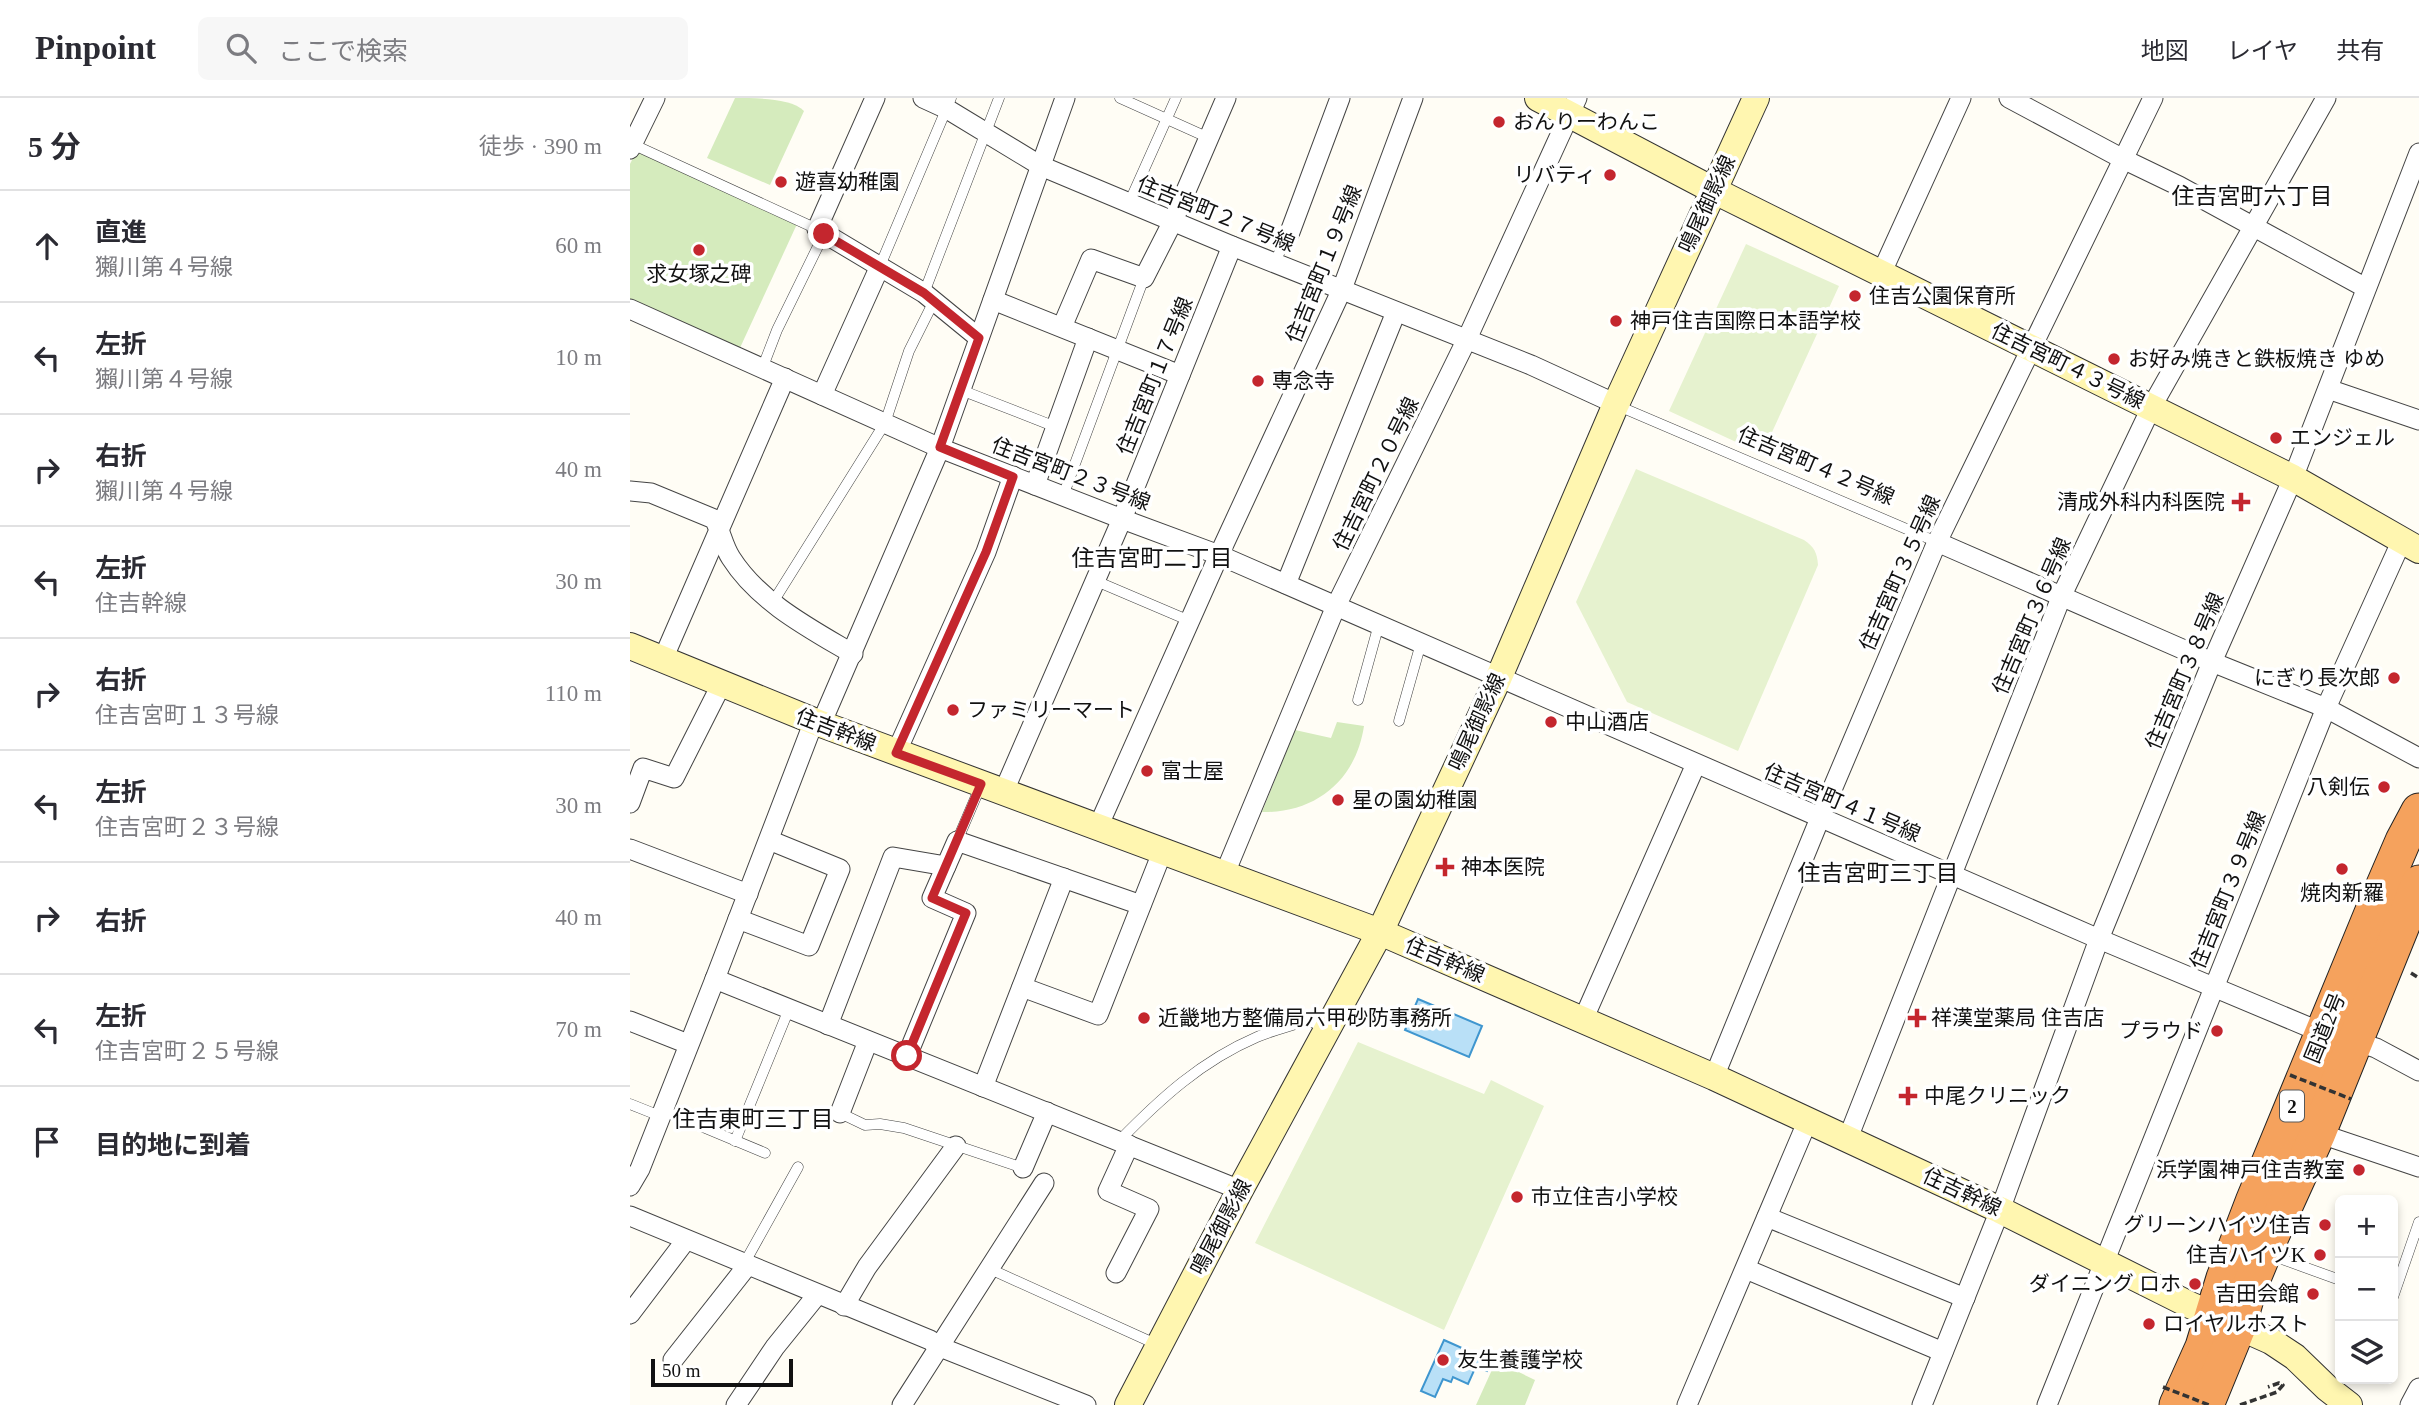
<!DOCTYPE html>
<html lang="ja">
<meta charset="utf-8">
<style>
:root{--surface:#fff;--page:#f7f7f7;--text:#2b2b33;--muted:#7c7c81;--line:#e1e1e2}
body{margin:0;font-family:"Times New Roman","Noto Sans JP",serif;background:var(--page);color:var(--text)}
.controls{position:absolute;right:21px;bottom:21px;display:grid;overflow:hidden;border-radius:10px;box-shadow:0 4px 10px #0003}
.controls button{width:63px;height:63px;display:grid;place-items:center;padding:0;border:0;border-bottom:2px solid var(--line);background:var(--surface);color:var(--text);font:35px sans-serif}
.scale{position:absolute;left:21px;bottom:18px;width:142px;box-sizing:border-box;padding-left:7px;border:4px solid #111;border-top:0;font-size:19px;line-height:24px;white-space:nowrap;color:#111;-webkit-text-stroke:5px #fff;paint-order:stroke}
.stop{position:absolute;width:21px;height:21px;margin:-16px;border:5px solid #c4262e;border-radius:50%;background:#fff}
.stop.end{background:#c4262e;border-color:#fff;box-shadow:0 2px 7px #0008}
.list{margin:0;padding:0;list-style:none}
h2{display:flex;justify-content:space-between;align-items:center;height:91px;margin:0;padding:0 28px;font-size:30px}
h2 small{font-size:23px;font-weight:400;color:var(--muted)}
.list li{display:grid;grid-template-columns:46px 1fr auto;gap:21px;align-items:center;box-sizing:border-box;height:112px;padding:0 28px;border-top:2px solid var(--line)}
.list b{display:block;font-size:26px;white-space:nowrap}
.list p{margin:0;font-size:23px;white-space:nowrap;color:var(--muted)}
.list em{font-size:23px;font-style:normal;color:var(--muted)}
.icon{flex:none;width:38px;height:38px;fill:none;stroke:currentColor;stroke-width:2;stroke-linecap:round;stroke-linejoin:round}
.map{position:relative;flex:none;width:1789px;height:1307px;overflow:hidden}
header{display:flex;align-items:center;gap:42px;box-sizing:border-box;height:98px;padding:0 35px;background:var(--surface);border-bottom:2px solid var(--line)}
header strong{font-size:33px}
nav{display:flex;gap:38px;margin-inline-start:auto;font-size:24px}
.search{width:490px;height:63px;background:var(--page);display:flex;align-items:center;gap:18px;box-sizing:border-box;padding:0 24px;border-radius:10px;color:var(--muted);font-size:26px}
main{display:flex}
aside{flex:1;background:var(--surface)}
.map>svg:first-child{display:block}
.green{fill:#d5ebbd}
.pitch{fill:#e6f2cf}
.water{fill:#b9e0f7;stroke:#3f96cf;stroke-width:2}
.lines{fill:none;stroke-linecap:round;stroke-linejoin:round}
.lane-casing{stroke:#444;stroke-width:11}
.street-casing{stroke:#444;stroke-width:21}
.secondary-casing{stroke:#333;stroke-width:28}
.highway-casing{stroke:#222;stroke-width:37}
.path{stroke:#333;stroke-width:3.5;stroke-dasharray:7 3.5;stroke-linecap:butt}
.lane{stroke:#fff;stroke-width:10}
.street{stroke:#fff;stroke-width:19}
.secondary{stroke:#fff6b0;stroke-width:26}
.highway{stroke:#f5a25d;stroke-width:35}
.path-bridge{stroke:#333;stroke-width:3.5;stroke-dasharray:7 3.5;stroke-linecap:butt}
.route{stroke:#c4262e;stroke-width:9}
.poi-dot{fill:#c4262e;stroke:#fff;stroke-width:2.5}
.labels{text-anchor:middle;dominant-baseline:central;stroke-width:7;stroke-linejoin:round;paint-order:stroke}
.shield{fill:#fff;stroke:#585858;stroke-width:2}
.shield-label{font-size:19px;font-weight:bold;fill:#111}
.poi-label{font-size:21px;fill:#111;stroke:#fff;text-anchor:start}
.street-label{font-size:21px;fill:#111;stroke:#fff}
.neighbourhood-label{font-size:23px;fill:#111;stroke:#fff}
</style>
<header>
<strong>Pinpoint</strong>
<div class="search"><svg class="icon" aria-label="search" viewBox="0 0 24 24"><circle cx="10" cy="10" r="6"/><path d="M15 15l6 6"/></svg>ここで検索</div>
<nav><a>地図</a><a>レイヤ</a><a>共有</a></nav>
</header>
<main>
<aside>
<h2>5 分<small>徒歩 · 390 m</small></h2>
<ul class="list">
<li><svg class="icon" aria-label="ahead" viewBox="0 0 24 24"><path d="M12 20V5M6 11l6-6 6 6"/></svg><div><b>直進</b><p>獺川第４号線</p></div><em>60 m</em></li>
<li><svg class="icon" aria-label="left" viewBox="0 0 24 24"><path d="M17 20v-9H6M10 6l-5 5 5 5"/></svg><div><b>左折</b><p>獺川第４号線</p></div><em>10 m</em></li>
<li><svg class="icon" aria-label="right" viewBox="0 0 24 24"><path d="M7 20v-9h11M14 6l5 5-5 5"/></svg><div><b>右折</b><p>獺川第４号線</p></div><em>40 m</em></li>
<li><svg class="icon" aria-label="left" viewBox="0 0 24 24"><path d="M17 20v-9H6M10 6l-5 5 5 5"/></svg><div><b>左折</b><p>住吉幹線</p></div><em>30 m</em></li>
<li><svg class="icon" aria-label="right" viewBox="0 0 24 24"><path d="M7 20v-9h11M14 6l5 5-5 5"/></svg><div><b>右折</b><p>住吉宮町１３号線</p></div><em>110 m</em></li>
<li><svg class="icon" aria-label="left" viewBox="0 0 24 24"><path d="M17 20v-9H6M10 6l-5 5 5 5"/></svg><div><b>左折</b><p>住吉宮町２３号線</p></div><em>30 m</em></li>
<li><svg class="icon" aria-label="right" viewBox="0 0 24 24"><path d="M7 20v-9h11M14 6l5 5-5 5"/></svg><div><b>右折</b></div><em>40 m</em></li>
<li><svg class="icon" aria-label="left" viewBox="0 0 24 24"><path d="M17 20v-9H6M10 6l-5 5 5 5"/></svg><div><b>左折</b><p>住吉宮町２５号線</p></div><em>70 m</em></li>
<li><svg class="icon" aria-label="arrive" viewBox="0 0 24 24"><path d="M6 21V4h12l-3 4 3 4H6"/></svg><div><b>目的地に到着</b></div></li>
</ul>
</aside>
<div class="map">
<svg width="1789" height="1307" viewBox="0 0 1789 1307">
<rect width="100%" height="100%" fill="#fffdf5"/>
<!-- green -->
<g class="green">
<path d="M105 0C126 0 162 0 174 13L140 87 77 60Z"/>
<polygon points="10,54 167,126 109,252 0,203 0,66 4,58"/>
<path d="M707 624 734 628C726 682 686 715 632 714L665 632 701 640Z"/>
<polygon points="866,1263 905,1282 895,1307 846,1307"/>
</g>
<!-- pitch -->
<g class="pitch">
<polygon points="1116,146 1209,188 1132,356 1039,313"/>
<path d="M1006 371 1174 442C1184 449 1187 454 1188 467L1108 653 997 604 946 504Z"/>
<polygon points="728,944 854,996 861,982 914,1008 814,1232 625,1145"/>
</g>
<!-- water -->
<g class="water">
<polygon points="788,901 852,928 839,959 775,932"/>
<polygon points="814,1242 861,1263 857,1273 846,1268 838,1286 823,1279 821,1284 813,1281 805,1299 791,1293"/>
</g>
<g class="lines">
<!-- lane casing -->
<g class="lane-casing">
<g id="lane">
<polyline points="490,0 579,40"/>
<polyline points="2,46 187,131"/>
<polyline points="499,105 546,0"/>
<polyline points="644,165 660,134"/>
<polyline points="250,168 321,0"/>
<polyline points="294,195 369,0"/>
<polyline points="132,271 147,232 194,136"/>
<polyline points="331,292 426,329"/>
<polyline points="986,307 1307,444"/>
<polyline points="433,398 514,180"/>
<polyline points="466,483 560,523"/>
<polyline points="143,504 255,325 279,253 304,203"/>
<polyline points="728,602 749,526"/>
<polyline points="769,623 791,545"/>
<polyline points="327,743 351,687"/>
<polyline points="0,1006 30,1018"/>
<polyline points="32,1012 135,1055"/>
<polyline points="210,1015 235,1027 250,1026 274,1030 393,1070"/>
<polyline points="105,1043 159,911"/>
<path d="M489 1043C530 1001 571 963 627 939 643 932 661 928 678 922L697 931"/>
<polyline points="1638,1156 1710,1182"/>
<polyline points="114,1166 168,1069"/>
<polyline points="360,1171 528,1247"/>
<polyline points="1763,1199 1789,1124"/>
</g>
</g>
<!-- street casing -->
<g class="street-casing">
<g id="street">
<polyline points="245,0 187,131 294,195 349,240"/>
<polyline points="293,0 317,11 411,68 602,148 901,267 986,306"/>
<polyline points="1379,0 1493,61 1549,88 1736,190"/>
<polyline points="0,51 25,0"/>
<polyline points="660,134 710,0"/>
<polyline points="1251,176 1331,0"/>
<polyline points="363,202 550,277"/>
<polyline points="0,211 310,350 492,421 589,457 1469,841 1693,935"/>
<polyline points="432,229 461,161 514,180 543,123 596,0"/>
<polyline points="1698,291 1789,322"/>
<polyline points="192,297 250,168"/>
<polyline points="405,387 458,240"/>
<path d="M0 393 21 395 84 421C91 433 93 448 101 460 129 504 179 530 223 556"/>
<polyline points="1307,444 1582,564 1696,610 1789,660"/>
<polyline points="656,486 766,214"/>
<polyline points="33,561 155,280"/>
<polyline points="191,626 310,350 435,0"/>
<polyline points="266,655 356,454 383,378"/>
<polyline points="373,695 492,421 602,148"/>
<polyline points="0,705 13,670 44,680 91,587"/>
<polyline points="468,729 589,457 712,191 783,0"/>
<polyline points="0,751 118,796"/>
<polyline points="595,775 706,508 836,243 947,0"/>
<polyline points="108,821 179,848 210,771 139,742"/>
<polyline points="85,881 610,1092"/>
<polyline points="392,889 468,917 533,752"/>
<polyline points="953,922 1066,666"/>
<polyline points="0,923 58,946"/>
<polyline points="198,927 263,759 316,768"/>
<polyline points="1724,943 1746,950 1789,973"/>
<polyline points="277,958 336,815 302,800 327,743 511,807"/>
<polyline points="1084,979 1190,720 1307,444 1523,0"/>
<polyline points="353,989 434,780"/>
<polyline points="210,1015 238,943"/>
<polyline points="1688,1035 1789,1069"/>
<polyline points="1218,1040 1432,497 1522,308 1696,0"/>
<polyline points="393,1070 417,1014"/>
<polyline points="0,1088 10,1071 85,881 184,623"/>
<polyline points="0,1118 300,1242 310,1249 456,1307"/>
<polyline points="1137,1119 1335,1200"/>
<polyline points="1116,1171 1313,1254"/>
<polyline points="486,1175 519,1111 478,1093 499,1047"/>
<polyline points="214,1208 237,1169 326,1048"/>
<polyline points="0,1216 56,1142"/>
<polyline points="43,1262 117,1168"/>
<polyline points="106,1307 145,1249 187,1197"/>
<polyline points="272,1307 414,1085"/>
<polyline points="1057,1307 1178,1022"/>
<polyline points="1292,1307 1370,1112 1469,841 1582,564 1663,380 1789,55"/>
<polyline points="1417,1307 1696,610 1772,442"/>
<polyline points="1780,1307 1789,1290"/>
</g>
</g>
<!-- secondary casing -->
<g class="secondary-casing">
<g id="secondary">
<polyline points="908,0 1083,92 1663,380 1789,452"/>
<polyline points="0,548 191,626 750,834 1084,979 1370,1112 1560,1207 1641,1243 1665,1259 1697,1290 1719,1307"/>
<polyline points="498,1307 610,1092 750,834 869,579 986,306 1126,0"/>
</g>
</g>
<!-- highway casing -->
<g class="highway-casing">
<g id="highway">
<polyline points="1547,1307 1573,1249 1594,1180 1623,1104 1745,808 1773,743 1789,713"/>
<polyline points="1576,1307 1608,1229 1619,1190 1634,1154 1688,1035 1789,785"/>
</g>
</g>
<!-- path -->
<g class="path">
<polyline points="1781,875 1789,880"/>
<polyline points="1610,1307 1647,1294 1653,1287 1649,1285 1638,1289"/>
</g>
<!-- lane -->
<use href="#lane" class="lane"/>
<!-- street -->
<use href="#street" class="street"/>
<!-- secondary -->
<use href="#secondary" class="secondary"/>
<!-- highway -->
<use href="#highway" class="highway"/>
<!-- path-bridge -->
<g class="path-bridge">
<polyline points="1660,977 1721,1001"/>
<polyline points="1533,1289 1579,1307"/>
</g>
</g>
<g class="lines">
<!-- route -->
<polyline class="route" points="194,136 294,195 349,240 310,349 383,379 356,454 266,655 351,686 302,800 336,815 277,958"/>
</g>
<!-- markers -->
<g class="poi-dot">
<circle cx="869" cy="24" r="7"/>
<circle cx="980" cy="77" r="7"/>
<circle cx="151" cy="84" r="7"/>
<circle cx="69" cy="152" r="7"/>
<circle cx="1225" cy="198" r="7"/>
<circle cx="986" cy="223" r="7"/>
<circle cx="1484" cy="261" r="7"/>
<circle cx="628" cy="283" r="7"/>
<circle cx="1646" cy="340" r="7"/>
<path d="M1607.5 393.5h7v7h7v7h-7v7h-7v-7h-7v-7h7z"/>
<circle cx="1764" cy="580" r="7"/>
<circle cx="323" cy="612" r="7"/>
<circle cx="921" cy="624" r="7"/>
<circle cx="517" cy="673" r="7"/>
<circle cx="1754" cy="689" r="7"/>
<circle cx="708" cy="702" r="7"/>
<path d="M811.5 758.5h7v7h7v7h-7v7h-7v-7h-7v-7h7z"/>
<circle cx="1712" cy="771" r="7"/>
<circle cx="514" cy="920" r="7"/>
<path d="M1283.5 909.5h7v7h7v7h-7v7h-7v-7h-7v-7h7z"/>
<circle cx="1587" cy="933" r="7"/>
<path d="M1274.5 987.5h7v7h7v7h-7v7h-7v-7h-7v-7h7z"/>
<circle cx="1729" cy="1072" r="7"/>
<circle cx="887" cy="1099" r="7"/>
<circle cx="1695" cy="1127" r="7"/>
<circle cx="1690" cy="1157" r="7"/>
<circle cx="1565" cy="1186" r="7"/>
<circle cx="1683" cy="1196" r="7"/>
<circle cx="1519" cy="1226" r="7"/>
<circle cx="813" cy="1262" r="7"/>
</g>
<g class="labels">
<!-- shield labels -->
<rect class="shield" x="1650" y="992.5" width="24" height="31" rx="5"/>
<g class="shield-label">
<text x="1662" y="1008">2</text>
</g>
<!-- poi labels -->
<g class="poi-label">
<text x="883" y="24">おんりーわんこ</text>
<text x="966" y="77" text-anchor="end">リバティ</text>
<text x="165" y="84">遊喜幼稚園</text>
<text x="69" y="176" text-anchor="middle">求女塚之碑</text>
<text x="1239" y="198">住吉公園保育所</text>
<text x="1000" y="223">神戸住吉国際日本語学校</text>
<text x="1498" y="261">お好み焼きと鉄板焼き ゆめ</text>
<text x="642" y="283">専念寺</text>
<text x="1660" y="340">エンジェル</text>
<text x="1595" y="404" text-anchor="end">清成外科内科医院</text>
<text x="1750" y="580" text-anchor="end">にぎり長次郎</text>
<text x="337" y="612">ファミリーマート</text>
<text x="935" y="624">中山酒店</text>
<text x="531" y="673">富士屋</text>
<text x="1740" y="689" text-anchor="end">八剣伝</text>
<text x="722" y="702">星の園幼稚園</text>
<text x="831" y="769">神本医院</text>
<text x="1712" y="795" text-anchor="middle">焼肉新羅</text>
<text x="528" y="920">近畿地方整備局六甲砂防事務所</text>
<text x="1301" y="920">祥漢堂薬局 住吉店</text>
<text x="1573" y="933" text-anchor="end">プラウド</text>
<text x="1294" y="998">中尾クリニック</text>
<text x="1715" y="1072" text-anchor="end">浜学園神戸住吉教室</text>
<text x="901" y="1099">市立住吉小学校</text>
<text x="1681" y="1127" text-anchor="end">グリーンハイツ住吉</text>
<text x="1676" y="1157" text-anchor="end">住吉ハイツK</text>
<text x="1551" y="1186" text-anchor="end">ダイニング ロホ</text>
<text x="1669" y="1196" text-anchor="end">吉田会館</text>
<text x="1533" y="1226">ロイヤルホスト</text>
<text x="827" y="1262">友生養護学校</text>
</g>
<!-- street labels -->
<g class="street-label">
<text transform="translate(1077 106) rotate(-65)">鳴尾御影線</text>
<text transform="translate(586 116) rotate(22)">住吉宮町２７号線</text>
<text transform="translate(694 166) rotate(-68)">住吉宮町１９号線</text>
<text transform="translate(1438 268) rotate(26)">住吉宮町４３号線</text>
<text transform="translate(525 278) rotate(-68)">住吉宮町１７号線</text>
<text transform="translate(1186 368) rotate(23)">住吉宮町４２号線</text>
<text transform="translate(441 376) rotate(21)">住吉宮町２３号線</text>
<text transform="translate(746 376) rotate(-64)">住吉宮町２０号線</text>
<text transform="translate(1270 475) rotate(-66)">住吉宮町３５号線</text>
<text transform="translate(1402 518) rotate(-67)">住吉宮町３６号線</text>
<text transform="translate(1555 573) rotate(-67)">住吉宮町３８号線</text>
<text transform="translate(847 624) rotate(-65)">鳴尾御影線</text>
<text transform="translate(206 632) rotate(21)">住吉幹線</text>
<text transform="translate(1212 705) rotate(23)">住吉宮町４１号線</text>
<text transform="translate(1598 792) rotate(-68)">住吉宮町３９号線</text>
<text transform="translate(815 862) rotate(23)">住吉幹線</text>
<text transform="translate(1695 930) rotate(-68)">国道2号</text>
<text transform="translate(1332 1094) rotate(25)">住吉幹線</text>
<text transform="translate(591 1129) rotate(-62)">鳴尾御影線</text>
</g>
<!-- neighbourhood labels -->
<g class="neighbourhood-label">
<text x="1622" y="98">住吉宮町六丁目</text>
<text x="522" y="460">住吉宮町二丁目</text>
<text x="1248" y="775">住吉宮町三丁目</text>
<text x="123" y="1021">住吉東町三丁目</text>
</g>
</g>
</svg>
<div class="controls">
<button>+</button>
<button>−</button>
<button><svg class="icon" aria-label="layers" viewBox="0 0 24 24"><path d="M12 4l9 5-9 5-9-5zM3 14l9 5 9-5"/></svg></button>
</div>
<div class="scale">50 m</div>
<div class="stop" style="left:277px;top:958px"></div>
<div class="stop end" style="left:194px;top:136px"></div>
</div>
</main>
